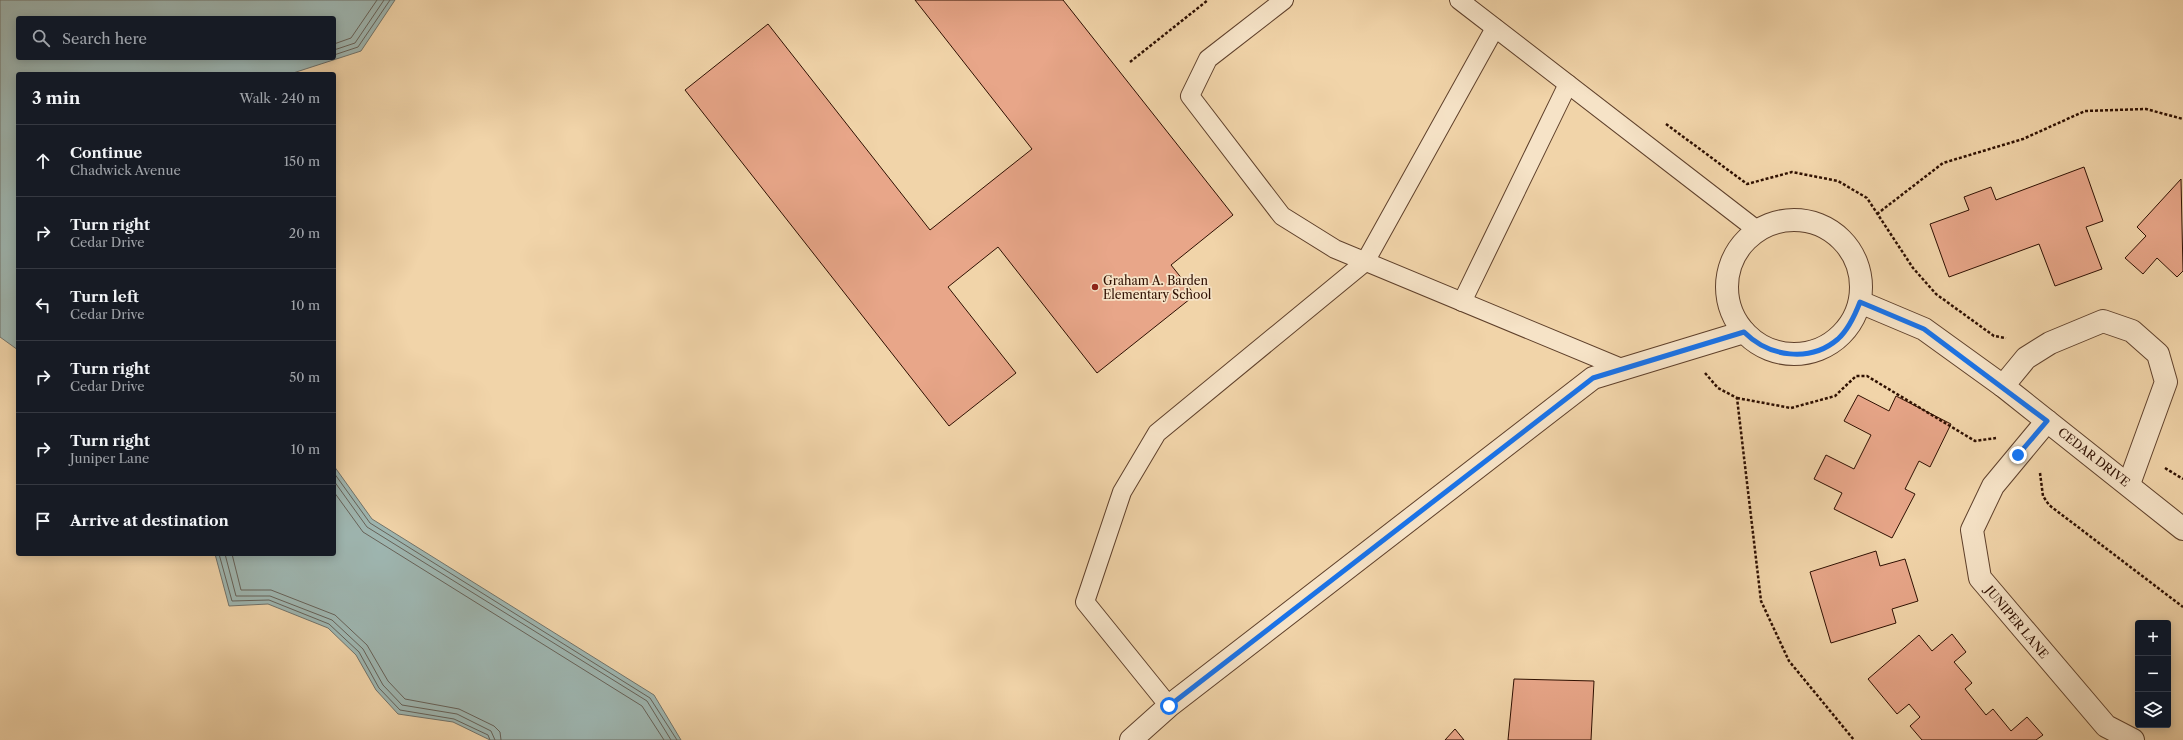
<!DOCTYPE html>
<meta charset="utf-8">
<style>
:root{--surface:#171b24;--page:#20242c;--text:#f1f3f6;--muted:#9ea1a6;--line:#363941}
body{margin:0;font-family:"Libre Caslon Text",serif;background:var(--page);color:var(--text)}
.controls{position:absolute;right:12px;bottom:12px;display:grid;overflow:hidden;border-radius:4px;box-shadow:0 2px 10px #0003}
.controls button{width:36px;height:36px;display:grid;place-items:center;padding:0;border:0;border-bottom:1px solid var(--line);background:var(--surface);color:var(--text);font:20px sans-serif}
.stop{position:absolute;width:12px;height:12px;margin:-9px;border:3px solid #1a73e8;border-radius:50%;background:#fff}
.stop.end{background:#1a73e8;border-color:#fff;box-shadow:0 1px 4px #0008}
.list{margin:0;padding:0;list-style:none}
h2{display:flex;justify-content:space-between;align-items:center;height:52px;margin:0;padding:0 16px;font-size:17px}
h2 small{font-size:13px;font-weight:400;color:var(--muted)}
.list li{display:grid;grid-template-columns:26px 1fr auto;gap:12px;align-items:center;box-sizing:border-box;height:72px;padding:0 16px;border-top:1px solid var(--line)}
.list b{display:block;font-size:15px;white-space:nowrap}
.list p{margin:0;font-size:13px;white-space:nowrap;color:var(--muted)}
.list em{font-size:13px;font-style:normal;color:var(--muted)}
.icon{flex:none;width:22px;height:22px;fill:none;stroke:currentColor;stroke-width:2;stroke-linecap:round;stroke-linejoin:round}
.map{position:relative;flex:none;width:2183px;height:740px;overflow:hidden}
.search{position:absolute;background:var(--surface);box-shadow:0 2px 10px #0003;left:16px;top:16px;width:320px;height:44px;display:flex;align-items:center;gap:10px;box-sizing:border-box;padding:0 14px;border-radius:4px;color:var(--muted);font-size:15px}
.panel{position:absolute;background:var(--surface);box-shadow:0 2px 10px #0003;left:16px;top:72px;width:320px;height:484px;border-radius:4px}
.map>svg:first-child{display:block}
.water{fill:#9eb6b1;stroke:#71736b;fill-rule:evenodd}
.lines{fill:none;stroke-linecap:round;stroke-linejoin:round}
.shore{stroke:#666259;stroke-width:1}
.building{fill:#e8a689;stroke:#2e0f01}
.service-casing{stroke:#5f402b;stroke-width:20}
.minor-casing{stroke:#5f402b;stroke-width:24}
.path{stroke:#2e0f01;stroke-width:2.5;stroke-dasharray:3 2;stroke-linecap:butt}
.service{stroke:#f6e3c7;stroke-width:18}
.minor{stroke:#f6e3c7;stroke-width:22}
.route{stroke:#1a73e8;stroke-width:5}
.poi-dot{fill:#8f2418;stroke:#f6e3c7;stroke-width:1.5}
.labels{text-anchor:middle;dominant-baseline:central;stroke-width:3.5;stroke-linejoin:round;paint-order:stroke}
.poi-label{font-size:12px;fill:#2e0f01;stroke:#f6e3c7;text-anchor:start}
.street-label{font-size:12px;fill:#2e0f01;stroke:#f6e3c7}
</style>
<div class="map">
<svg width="2183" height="740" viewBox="0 0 2183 740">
<rect width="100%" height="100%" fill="#f1d4a9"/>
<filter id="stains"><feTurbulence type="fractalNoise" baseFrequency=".005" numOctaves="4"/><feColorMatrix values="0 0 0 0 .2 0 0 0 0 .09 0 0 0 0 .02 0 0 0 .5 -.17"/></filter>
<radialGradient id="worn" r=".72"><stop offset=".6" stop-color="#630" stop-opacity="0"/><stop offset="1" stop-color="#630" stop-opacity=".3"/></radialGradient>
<!-- water -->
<g class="water">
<path d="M0 0H395L361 51 290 74H18V350L0 337ZM18 18H334V58H18Z"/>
<polygon points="334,466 372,519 654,695 681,740 490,740 453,722 398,714 376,690 356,655 328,628 268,604 229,606 215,554 334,554"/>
</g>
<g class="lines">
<!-- shore -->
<g class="shore">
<polyline points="334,44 351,38 377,0"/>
<polyline points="334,50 355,43 384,0"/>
<polyline points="334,55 358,47 390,0"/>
<polyline points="334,473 370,523 650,698 677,740"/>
<polyline points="334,481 367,527 647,701 671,740"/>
<polyline points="334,492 363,532 642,706 664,740"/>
<polyline points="219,554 232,601 269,600 329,624 359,652 379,688 400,710 454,719 488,735 490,740"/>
<polyline points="225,554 236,596 270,596 332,620 363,649 383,685 402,705 457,714 491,731 495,740"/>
<polyline points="232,554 241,590 271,590 335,615 367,645 388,681 405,699 459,709 494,726 500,732 501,740"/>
</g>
</g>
<!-- building -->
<g class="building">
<polygon points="915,0 1063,0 1233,215 1171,265 1195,295 1097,373 998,247 948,287 1016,373 949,426 685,90 768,24 930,230 1032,149"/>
<polygon points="2084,167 2103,221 2086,227 2102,269 2055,286 2039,244 1949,277 1930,224 1969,210 1964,197 1991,187 1996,200"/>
<polygon points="2181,179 2183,271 2177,277 2157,258 2143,274 2125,258 2146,236 2137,227"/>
<polygon points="1858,395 1889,411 1896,396 1951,424 1930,467 1919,461 1905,489 1915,494 1892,538 1834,509 1842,493 1814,479 1826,455 1854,469 1871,435 1844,421"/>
<polygon points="1876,551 1880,566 1905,559 1918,601 1892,609 1896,623 1831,643 1810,572"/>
<polygon points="1952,634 1966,652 1954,662 1972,683 1965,689 1986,715 1993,709 2011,731 2027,717 2043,735 2036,740 1922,740 1910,726 1920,717 1909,704 1897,714 1868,679 1919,635 1932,651"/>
<polygon points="1514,679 1594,681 1591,740 1508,740"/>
<polygon points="1455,729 1464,740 1445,740"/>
</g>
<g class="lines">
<!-- service casing -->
<g class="service-casing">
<g id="service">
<polyline points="1284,0 1208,59 1190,96 1282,216 1335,249 1624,369"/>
<polyline points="1459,0 1757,230"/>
<polyline points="1462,302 1568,84"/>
<polyline points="1169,706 1085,602 1122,492 1157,433 1365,262 1495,28"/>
</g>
</g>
<!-- minor casing -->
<g class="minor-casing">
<g id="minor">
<circle cx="1794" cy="287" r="67"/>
<polyline points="1860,302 1924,329 2003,386 2183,529"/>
<polyline points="2003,386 2026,358 2050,343 2103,321 2132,331 2158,354 2166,382 2129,484"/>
<polyline points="2047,421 1993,486 1972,530 1980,578 2106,726 2133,740"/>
<polyline points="1131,740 1169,706 1593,378 1744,332"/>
</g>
</g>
<!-- path -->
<g class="path">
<polyline points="1130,62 1208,0"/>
<polyline points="1666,124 1747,184 1792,172 1838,181 1867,198 1913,268 1936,294 1994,336 2006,338"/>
<polyline points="1877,214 1943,163 2023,139 2085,111 2146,109 2183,119"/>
<polyline points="1705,373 1718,388 1737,398 1761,601 1789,661 1854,740"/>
<polyline points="1737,398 1791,408 1835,396 1856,376 1867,376 1975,441 1996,438"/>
<polyline points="2165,468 2183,479"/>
<polyline points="2040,473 2043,496 2049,505 2183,607"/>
</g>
<!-- service -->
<use href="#service" class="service"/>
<!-- minor -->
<use href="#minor" class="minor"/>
</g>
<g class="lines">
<!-- route -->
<path class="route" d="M1169 706 1593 378 1744 332C1769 357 1810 363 1838 339 1849 329 1855 315 1860 302L1924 329 2047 421 2018 455"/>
</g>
<!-- markers -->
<circle class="poi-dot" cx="1095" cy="287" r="4"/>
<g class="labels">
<!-- poi labels -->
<g class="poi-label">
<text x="1103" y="280">Graham A. Barden<tspan x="1103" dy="14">Elementary School</tspan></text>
</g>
<!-- street labels -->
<g class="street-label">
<text transform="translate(2094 457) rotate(38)">CEDAR DRIVE</text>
<text transform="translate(2017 622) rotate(50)">JUNIPER LANE</text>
</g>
</g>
<rect width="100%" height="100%" filter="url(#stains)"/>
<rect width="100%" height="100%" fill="url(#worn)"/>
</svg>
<div class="controls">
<button>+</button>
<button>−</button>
<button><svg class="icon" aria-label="layers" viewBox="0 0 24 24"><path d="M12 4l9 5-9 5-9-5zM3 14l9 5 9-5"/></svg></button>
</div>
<div class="stop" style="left:1169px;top:706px"></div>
<div class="stop end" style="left:2018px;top:455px"></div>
<div class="search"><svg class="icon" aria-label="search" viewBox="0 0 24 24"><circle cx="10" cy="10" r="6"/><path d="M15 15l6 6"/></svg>Search here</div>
<section class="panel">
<h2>3 min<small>Walk · 240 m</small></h2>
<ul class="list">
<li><svg class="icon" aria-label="ahead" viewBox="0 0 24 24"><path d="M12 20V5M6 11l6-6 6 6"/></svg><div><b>Continue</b><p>Chadwick Avenue</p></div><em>150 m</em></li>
<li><svg class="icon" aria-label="right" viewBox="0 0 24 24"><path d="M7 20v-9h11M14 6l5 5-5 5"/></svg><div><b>Turn right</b><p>Cedar Drive</p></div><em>20 m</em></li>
<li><svg class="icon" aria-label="left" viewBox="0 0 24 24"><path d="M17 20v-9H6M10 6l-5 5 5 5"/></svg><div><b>Turn left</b><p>Cedar Drive</p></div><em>10 m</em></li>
<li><svg class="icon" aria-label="right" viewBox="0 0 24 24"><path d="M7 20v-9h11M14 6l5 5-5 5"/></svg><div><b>Turn right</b><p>Cedar Drive</p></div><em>50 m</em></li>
<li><svg class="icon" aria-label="right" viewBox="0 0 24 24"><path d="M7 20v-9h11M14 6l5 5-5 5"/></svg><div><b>Turn right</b><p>Juniper Lane</p></div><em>10 m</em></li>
<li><svg class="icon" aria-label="arrive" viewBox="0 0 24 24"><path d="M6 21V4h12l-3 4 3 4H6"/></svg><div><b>Arrive at destination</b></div></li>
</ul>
</section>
</div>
